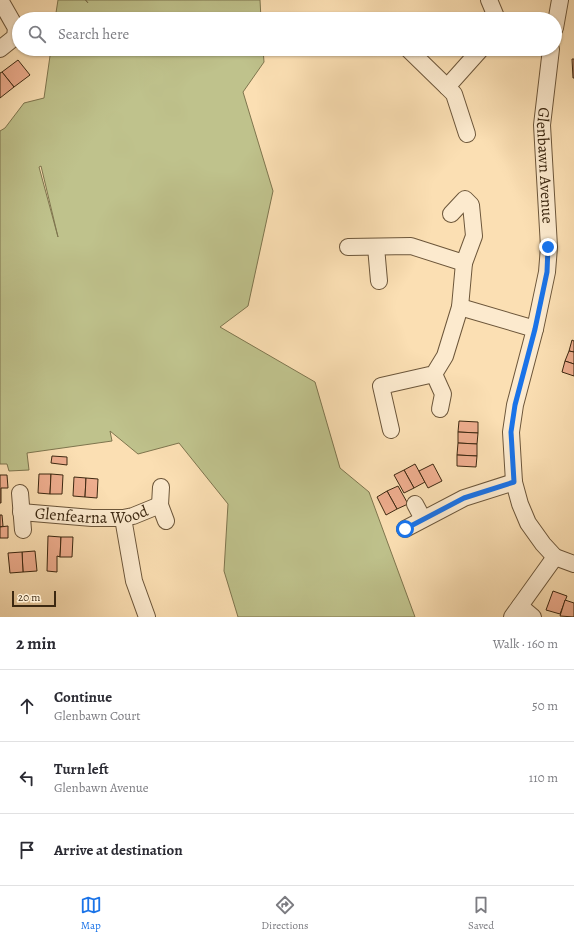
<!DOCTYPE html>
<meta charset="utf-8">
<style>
:root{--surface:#fff;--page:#f7f7f7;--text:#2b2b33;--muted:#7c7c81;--line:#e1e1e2;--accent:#1a73e8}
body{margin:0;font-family:Alegreya,serif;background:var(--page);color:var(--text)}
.scale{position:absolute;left:12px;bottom:10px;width:44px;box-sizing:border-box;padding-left:4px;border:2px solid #3c2811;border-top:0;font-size:11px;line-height:14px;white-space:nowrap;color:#3c2811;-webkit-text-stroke:3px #fceace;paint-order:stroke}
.stop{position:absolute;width:12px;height:12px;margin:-9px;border:3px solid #1a73e8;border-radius:50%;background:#fff}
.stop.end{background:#1a73e8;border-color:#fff;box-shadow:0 1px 4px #0008}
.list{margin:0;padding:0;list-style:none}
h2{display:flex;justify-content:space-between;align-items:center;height:52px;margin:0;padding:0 16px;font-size:17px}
h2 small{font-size:13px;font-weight:400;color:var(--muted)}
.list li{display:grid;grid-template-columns:26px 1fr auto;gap:12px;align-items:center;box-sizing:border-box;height:72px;padding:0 16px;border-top:1px solid var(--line)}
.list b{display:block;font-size:15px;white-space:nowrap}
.list p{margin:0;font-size:13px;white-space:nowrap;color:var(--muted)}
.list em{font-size:13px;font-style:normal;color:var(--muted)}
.icon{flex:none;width:22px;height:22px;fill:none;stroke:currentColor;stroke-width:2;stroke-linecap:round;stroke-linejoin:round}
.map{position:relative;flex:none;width:574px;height:617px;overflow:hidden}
.search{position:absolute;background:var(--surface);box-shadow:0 1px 3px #0004;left:12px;right:12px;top:12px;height:44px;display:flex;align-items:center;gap:10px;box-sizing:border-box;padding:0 14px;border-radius:22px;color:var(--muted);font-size:15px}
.sheet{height:268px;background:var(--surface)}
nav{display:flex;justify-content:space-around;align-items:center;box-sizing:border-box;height:56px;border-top:1px solid var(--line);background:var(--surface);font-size:11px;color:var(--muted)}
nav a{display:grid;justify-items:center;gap:2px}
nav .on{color:var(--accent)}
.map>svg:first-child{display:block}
.green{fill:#bfc28c;stroke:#7e754e;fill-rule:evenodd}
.building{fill:#efae8f;stroke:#3c2811}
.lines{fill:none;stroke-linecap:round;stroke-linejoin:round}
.minor-casing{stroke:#6c563a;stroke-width:18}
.minor{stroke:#fceace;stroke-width:16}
.route{stroke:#1a73e8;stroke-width:5}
.labels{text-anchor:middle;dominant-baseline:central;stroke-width:3.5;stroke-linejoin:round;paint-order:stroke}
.street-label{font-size:16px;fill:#3c2811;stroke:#fceace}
</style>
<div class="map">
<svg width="574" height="617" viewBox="0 0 574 617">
<rect width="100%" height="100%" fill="#fbdfb3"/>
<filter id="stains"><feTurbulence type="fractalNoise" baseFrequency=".005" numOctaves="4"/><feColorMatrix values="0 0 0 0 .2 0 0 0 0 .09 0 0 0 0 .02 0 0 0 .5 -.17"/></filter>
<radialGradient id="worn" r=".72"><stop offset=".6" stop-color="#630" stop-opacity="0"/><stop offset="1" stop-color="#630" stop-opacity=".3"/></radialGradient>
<!-- green -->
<g class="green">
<polygon points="58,0 85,0 88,3 86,0 260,0 261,19 55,19"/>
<path d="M51 49H263L264 62 243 92 273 191 248 306 220 327 315 382 340 468 369 492 415 617H238L224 571 228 504 179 443 138 454 110 431 112 441 27 453 29 470 9 471 7 464H0V131L5 128 24 103 44 98ZM41 166 58 237 39 167Z"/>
</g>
<!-- building -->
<g class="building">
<polygon points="572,59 574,59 574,78 573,78"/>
<polygon points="18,60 30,75 14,87 2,72"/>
<polygon points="2,72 14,87 0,98 0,73"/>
<polygon points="572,340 574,341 574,352 569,351"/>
<polygon points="569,351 574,352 574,364 565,361"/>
<polygon points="565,361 574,364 574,376 562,372"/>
<polygon points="459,421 478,422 478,433 458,432"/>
<polygon points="458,432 478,433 477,444 458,443"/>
<polygon points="458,443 477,444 477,456 457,455"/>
<polygon points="457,455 477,456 476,467 457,466"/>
<polygon points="52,456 67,457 67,465 51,463"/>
<polygon points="415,464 425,482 414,488 404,470"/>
<polygon points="433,464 442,481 428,488 419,471"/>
<polygon points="404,470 414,488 404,493 394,475"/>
<polygon points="39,474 51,474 50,494 38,493"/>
<polygon points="51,474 63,475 62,494 50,494"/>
<polygon points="0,475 7,475 8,488 1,488 1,503 0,503"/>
<polygon points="74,477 86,478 85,497 73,496"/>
<polygon points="86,478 98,479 97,498 85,497"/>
<polygon points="398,486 408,504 397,509 387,491"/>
<polygon points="387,491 397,509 386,515 377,497"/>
<polygon points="0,515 2,515 3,526 0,527"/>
<polygon points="8,526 8,538 0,538 0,527"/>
<polygon points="48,536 61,537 60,557 57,556 57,572 47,571"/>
<polygon points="61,537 73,537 72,557 60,557"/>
<polygon points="35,551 37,571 23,572 22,552"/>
<polygon points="22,552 23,572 10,573 8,553"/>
<polygon points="553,591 567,596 560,614 546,610"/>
<polygon points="565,600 574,603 574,617 560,616"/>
</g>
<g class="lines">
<!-- minor casing -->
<g class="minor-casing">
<g id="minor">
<polyline points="489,0 497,19"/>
<polyline points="555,28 560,0"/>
<polyline points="0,49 15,37 16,28 0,0"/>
<polyline points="408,49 447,87 481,49"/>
<path id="s1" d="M551 49 542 125 549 247 547 272 535 329 515 405 511 432 514 482 520 504 528 523 543 544 555 557 574 564"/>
<polyline points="447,87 454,94 467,134"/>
<polyline points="348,247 411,246 464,263"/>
<polyline points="376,247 379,281"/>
<polyline points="460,307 535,329"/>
<polyline points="434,374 443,394 440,409"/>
<polyline points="391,430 381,386 434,374 445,356 460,307 464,263 474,236 471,205 465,199 451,214"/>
<polyline points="161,487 160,505 166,521"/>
<polyline points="20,493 23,530"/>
<polyline points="415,504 423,519"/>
<path id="s2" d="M21 512 92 518H123L133 516 160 505"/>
<polyline points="123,518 134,581 147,617"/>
<polyline points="405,529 464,498 514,482"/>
<polyline points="520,606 533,617"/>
<polyline points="512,617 555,557"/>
</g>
</g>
<!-- minor -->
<use href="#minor" class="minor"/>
</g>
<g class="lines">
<!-- route -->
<polyline class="route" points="405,529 464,498 514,482 511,432 515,405 535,329 547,272 548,247"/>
</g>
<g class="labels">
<!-- street labels -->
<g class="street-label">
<text stroke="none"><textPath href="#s1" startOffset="117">Glenbawn Avenue</textPath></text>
<text stroke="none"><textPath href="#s2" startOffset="71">Glenfearna Wood</textPath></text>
</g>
</g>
<rect width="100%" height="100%" filter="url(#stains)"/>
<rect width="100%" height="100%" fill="url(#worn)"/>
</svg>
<div class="scale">20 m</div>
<div class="stop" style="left:405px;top:529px"></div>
<div class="stop end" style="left:548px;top:247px"></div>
<div class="search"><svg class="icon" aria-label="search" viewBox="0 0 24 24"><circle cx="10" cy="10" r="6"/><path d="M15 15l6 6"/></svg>Search here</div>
</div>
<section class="sheet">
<h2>2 min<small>Walk · 160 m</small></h2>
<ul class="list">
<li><svg class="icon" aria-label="ahead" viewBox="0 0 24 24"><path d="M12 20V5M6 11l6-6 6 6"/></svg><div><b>Continue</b><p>Glenbawn Court</p></div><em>50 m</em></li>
<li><svg class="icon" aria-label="left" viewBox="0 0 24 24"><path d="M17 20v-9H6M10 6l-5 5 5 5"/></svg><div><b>Turn left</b><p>Glenbawn Avenue</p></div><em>110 m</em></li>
<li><svg class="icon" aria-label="arrive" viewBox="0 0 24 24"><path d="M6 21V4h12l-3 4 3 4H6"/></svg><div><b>Arrive at destination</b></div></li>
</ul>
</section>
<nav>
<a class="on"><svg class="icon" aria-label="map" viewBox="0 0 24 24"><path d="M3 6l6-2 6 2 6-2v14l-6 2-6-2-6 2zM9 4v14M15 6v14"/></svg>Map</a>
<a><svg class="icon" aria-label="directions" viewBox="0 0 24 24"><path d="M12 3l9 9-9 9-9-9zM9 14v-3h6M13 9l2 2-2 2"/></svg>Directions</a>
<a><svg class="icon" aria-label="saved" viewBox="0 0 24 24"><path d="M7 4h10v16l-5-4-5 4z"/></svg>Saved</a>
</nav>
